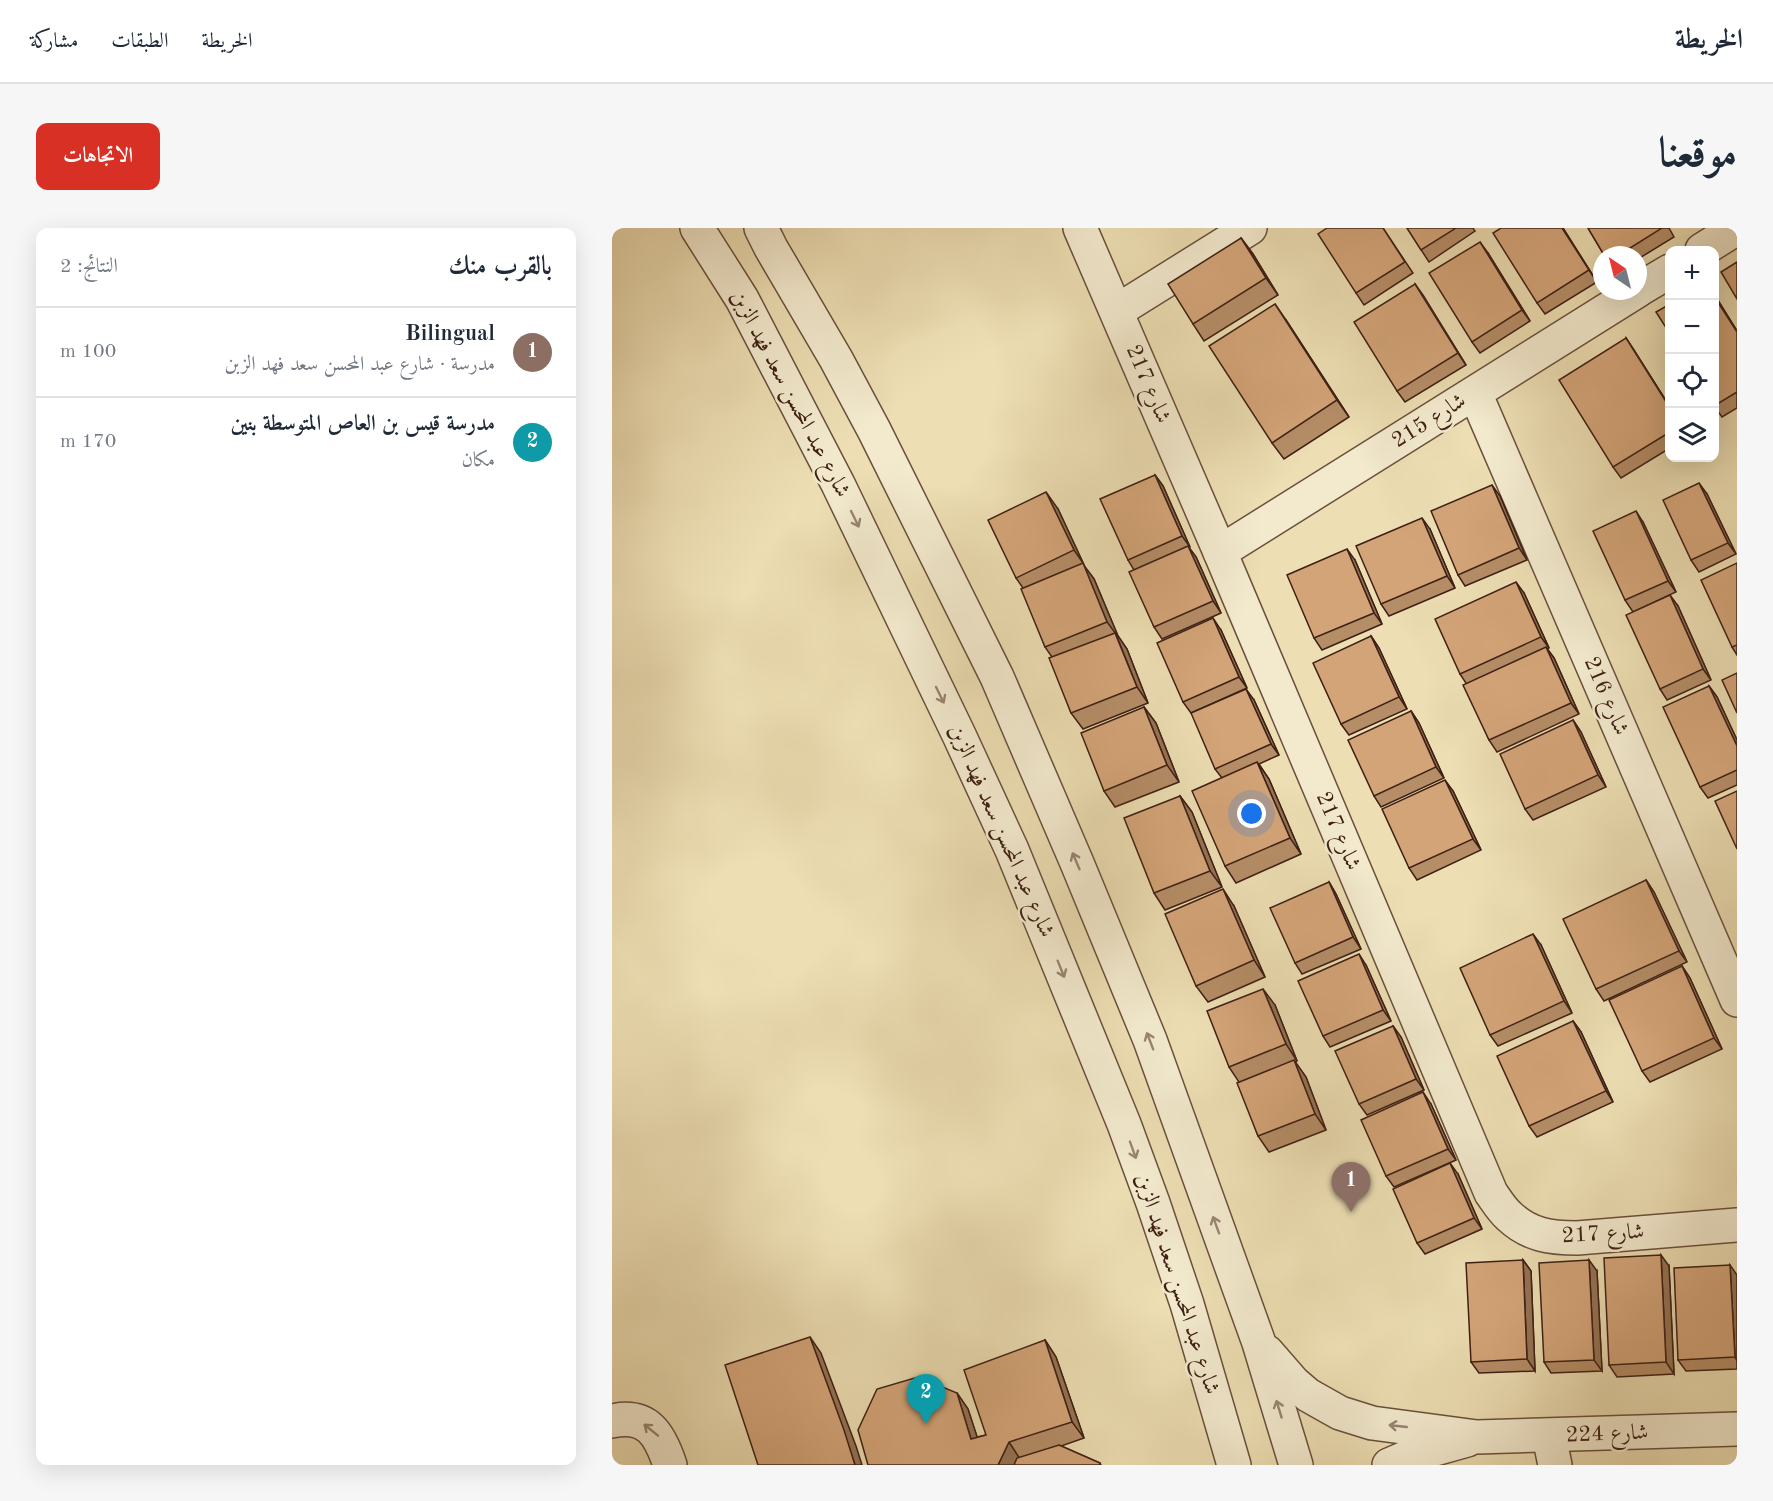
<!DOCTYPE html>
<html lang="ar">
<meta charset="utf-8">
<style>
:root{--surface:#fff;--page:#f6f6f7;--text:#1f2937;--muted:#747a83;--line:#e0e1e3;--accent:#d93025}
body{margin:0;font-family:"Old Standard TT",Amiri,serif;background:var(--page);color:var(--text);direction:rtl}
.controls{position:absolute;right:18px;top:18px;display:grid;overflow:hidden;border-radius:12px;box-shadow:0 6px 24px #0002}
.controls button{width:54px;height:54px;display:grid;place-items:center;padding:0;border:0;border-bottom:2px solid var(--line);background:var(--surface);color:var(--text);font:30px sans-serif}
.compass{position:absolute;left:981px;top:18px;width:54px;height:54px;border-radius:50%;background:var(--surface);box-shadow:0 6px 24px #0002;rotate:325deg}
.you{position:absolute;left:640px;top:586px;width:21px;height:21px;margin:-15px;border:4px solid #fff;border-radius:50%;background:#1a73e8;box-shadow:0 0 0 9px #1a73e833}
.badge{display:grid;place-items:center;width:39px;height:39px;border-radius:50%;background:var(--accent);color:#fff;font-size:20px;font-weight:700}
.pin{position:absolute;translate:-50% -50px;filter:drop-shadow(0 2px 3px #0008)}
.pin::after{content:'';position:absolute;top:32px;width:21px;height:18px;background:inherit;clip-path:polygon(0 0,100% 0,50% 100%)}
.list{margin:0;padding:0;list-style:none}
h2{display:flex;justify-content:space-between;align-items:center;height:78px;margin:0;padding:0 24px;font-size:26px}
h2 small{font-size:20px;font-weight:400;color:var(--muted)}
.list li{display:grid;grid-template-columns:39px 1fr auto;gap:18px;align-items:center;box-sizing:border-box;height:90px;padding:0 24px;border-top:2px solid var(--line)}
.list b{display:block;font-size:22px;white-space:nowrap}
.list p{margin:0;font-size:20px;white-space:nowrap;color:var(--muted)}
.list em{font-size:20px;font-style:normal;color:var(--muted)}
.icon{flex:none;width:33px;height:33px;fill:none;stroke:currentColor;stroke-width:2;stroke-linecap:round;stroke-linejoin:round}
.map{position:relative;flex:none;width:1125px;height:1237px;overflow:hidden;direction:ltr;border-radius:12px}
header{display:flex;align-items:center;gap:36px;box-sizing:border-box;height:84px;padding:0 30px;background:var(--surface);border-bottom:2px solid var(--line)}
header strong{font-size:28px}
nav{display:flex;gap:33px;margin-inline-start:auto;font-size:21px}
.intro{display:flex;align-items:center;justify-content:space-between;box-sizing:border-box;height:144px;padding:0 36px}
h1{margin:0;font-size:42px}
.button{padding:15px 27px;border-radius:12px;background:var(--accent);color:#fff;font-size:21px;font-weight:700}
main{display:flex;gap:36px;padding:0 36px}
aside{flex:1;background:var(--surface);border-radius:12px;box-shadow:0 6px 24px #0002}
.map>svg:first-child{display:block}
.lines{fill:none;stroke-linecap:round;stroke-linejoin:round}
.minor-casing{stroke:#6a503c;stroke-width:36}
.minor{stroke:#f3eace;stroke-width:33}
.wall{fill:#b58d67;stroke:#3e2015;stroke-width:1.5}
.shaded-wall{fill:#947354;stroke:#3e2015;stroke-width:1.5}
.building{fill:#d3a478;stroke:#3e2015;stroke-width:1.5}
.oneway{stroke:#988572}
.labels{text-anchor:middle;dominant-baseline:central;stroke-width:5;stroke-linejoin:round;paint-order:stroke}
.street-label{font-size:22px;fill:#3e2015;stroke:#f3eace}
</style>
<header>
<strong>الخريطة</strong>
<nav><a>الخريطة</a><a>الطبقات</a><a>مشاركة</a></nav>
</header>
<div class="intro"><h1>موقعنا</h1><a class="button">الاتجاهات</a></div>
<main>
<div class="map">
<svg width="1125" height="1237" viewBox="0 0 1125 1237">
<rect width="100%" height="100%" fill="#eddeb3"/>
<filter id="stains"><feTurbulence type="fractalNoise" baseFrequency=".00333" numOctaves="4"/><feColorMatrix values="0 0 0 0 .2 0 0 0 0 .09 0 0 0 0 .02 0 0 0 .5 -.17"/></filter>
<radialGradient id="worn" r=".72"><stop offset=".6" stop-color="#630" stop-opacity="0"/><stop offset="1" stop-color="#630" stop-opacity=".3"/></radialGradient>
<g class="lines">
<!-- minor casing -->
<g class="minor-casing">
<g id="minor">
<polyline points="85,0 130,71 226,256 347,507 400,622 512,896 541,975 575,1076 622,1237"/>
<polyline points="149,0 159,20 224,131 262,202 385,449 465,635 538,812 647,1115 684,1237"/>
<path d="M468 0 608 324 879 965C884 972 890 982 897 988 917 1007 938 1010 965 1010L1125 997"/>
<polyline points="1090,22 1125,0"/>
<polyline points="1026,62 1058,43"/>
<polyline points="505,83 638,0"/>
<polyline points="863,165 1125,772"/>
<polyline points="608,324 1025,63"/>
<polyline points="655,1124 682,1155 696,1167 728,1185 760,1195 865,1209 1125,1201"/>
<path d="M0 1193C36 1185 48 1207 58 1237"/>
<polyline points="937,1208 943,1237"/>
<polyline points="777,1237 798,1228 855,1212"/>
</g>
</g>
<!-- minor -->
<use href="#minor" class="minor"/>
</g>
<!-- wall -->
<g class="wall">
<polygon points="771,0 801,45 752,77 744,65"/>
<polygon points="795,0 861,0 863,3 817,34"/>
<polygon points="951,0 985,54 933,86 925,75"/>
<polygon points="976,0 1057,0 1062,9 1026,31 1026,27 992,27"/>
<polygon points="629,10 641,26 666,67 592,113 581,96"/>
<polygon points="876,25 918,93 868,125 860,114"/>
<polygon points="803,56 854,137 793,174 785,163"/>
<polygon points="1102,66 1125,103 1125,180 1110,189 1102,178"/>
<polygon points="674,92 737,189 672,231 660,215"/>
<polygon points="1014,110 1058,179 1058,220 1009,250 1001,239"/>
<polygon points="543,247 551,258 578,319 577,320 584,329 609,385 550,411 542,399 522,342 516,332"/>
<polygon points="1095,266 1124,326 1087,344 1079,332"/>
<polygon points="888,268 915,332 853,358 846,347"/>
<polygon points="446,281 473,339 482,351 506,408 515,421 536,475 471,501 459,485 440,429 433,419 411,360 404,350"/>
<polygon points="1031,294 1064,364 1021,384 1013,372"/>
<polygon points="818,301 843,360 777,388 769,376"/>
<polygon points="743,332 770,396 710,422 702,410"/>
<polygon points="1125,335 1125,427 1120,419"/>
<polygon points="912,365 937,420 935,421 942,430 967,486 885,524 877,512 854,455 848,446"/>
<polygon points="1066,378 1099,452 1055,472 1048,461"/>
<polygon points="609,402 635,460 579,485 571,474"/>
<polygon points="759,408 767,420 795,481 737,507 729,496"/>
<polygon points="1097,458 1105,469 1125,512 1125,557 1096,570 1088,559"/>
<polygon points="642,472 667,527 647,536 657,551 689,626 624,655 613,638 610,550 603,541"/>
<polygon points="532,479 544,495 567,554 503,579 492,563"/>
<polygon points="799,483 807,495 832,550 769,579 762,568"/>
<polygon points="961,492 969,504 994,559 921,592 913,581"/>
<polygon points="841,563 869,622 805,652 797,640"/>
<polygon points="568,568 580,584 610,659 553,682 542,665"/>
<polygon points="1034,652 1042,664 1075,734 992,773 984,761"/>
<polygon points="717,654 724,666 749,721 690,746 683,735"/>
<polygon points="622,678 653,749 596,774 584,758"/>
<polygon points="929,717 960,785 886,818 878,807"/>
<polygon points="754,737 779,793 718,819 711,808"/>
<polygon points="1070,738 1078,750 1110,821 1038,854 1030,843"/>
<polygon points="663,777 685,833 683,834 694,849 714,902 657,924 646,908 627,854 617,839"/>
<polygon points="961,793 969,804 1001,874 925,909 917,898"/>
<polygon points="781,798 789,809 812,862 755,887 747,876"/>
<polygon points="819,876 844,932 782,959 774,948"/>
<polygon points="846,946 870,1001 813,1026 805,1015"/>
<polygon points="911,1032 919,1043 923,1143 867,1145 859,1134"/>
<polygon points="1057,1038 1062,1146 1005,1149 997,1137"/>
<polygon points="985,1043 990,1143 939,1145 932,1134"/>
<polygon points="1125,1047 1125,1141 1074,1143 1066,1132"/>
<polygon points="433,1112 444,1129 472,1210 449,1218 488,1235 489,1237 256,1237 345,1165 356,1181 365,1209 374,1207"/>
</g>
<!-- shaded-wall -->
<g class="shaded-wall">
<polygon points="950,0 951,0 985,54 977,42"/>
<polygon points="629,10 641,26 666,67 654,50"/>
<polygon points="868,14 876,25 918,93 910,82"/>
<polygon points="803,56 811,67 854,137 846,125"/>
<polygon points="1102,66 1125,103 1125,104 1102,68"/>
<polygon points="663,76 674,92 737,189 725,172"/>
<polygon points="1014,110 1022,122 1058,179 1058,180"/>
<polygon points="543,247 551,258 578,319 570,308"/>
<polygon points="1087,255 1095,266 1124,326 1116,315"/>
<polygon points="880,257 888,268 915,332 907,320"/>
<polygon points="434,264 446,281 473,339 482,351 506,408 515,421 536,475 525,459 504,406 495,394 471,335 462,322"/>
<polygon points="1024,283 1031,294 1064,364 1056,353"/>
<polygon points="810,290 818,301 843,360 835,348"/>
<polygon points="576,318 584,329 609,385 601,373"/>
<polygon points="735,321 743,332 770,396 762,385"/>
<polygon points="904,354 912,365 937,420 929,409"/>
<polygon points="1058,367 1066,378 1099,452 1091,441"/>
<polygon points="601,390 609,402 635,460 627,449"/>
<polygon points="759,408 767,420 795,481 787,469"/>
<polygon points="934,419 942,430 967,486 959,475"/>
<polygon points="1097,458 1105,469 1125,512 1125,518"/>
<polygon points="634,461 642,472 667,527 659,516"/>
<polygon points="532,479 544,495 567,554 555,537"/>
<polygon points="799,483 807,495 832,550 824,539"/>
<polygon points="961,492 969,504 994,559 986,547"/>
<polygon points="645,534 657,551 689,626 678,610"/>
<polygon points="833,552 841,563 869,622 861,611"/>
<polygon points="568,568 580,584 610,659 598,643"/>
<polygon points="1034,652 1042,664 1075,734 1067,723"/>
<polygon points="717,654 724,666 749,721 741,709"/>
<polygon points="611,661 622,678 653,749 642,732"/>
<polygon points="921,706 929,717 960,785 952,773"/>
<polygon points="747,726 754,737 779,793 771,782"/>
<polygon points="1070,738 1078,750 1110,821 1102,810"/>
<polygon points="651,761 663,777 685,833 674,816"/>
<polygon points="961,793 969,804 1001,874 994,863"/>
<polygon points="781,798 789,809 812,862 804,851"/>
<polygon points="682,832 694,849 714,902 703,886"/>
<polygon points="811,864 819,876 844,932 836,921"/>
<polygon points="838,935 846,946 870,1001 862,990"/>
<polygon points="1049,1027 1057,1038 1062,1146 1054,1134"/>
<polygon points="911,1032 919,1043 923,1143 915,1131"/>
<polygon points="977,1032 985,1043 990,1143 982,1132"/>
<polygon points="1118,1037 1125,1047 1125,1133 1123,1129"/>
<polygon points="198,1109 209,1125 244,1218 250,1237 243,1237"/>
<polygon points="433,1112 444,1129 472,1210 460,1194"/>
<polygon points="345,1165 356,1181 371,1227 359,1211"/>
<polygon points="397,1214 408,1231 405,1237 386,1237"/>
</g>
<!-- building -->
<g class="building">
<polygon points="715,0 771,0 793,34 744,65 706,6"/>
<polygon points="795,0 844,0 809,22"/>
<polygon points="889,0 950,0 977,42 925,75 881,5"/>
<polygon points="976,0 1050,0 1007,27 992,27"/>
<polygon points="629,10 654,50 581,96 556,56"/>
<polygon points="868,14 910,82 860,114 817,45"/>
<polygon points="1125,34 1125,71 1109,44"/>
<polygon points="803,56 846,125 785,163 742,94"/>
<polygon points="1102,68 1125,104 1125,164 1102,178"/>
<polygon points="663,76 725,172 660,215 597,118"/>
<polygon points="1058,76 1058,106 1044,84"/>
<polygon points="1014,110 1058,180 1058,204 1001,239 947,152"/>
<polygon points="543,247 570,308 516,332 488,271"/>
<polygon points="1087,255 1116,315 1079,332 1051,272"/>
<polygon points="880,257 907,320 846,347 819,283"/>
<polygon points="434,264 462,322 404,350 376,292"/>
<polygon points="1024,283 1056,353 1013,372 981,303"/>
<polygon points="810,290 835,348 769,376 744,318"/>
<polygon points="576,318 601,373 542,399 517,344"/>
<polygon points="735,321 762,385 702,410 675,347"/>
<polygon points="471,335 495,394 433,419 409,361"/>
<polygon points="1125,335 1125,417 1120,419 1089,352"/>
<polygon points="904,354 929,409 848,446 823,391"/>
<polygon points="1058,367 1091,441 1048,461 1014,387"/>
<polygon points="601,390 627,449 571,474 545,415"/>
<polygon points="503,405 525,459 459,485 437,430"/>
<polygon points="759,408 787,469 729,496 701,435"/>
<polygon points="934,419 959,475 877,512 851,457"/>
<polygon points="1125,445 1125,485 1110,452"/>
<polygon points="1097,458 1125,518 1125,542 1088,559 1051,479"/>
<polygon points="634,461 659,516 603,541 579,485"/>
<polygon points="532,479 555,537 492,563 469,505"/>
<polygon points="799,483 824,539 762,568 736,512"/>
<polygon points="961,492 986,547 913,581 888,526"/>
<polygon points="645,534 678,610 613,638 580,563"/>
<polygon points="833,552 861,611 797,640 770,581"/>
<polygon points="1125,563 1125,621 1103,573"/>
<polygon points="568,568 598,643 542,665 512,590"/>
<polygon points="1034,652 1067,723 984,761 951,691"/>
<polygon points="717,654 741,709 683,735 658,680"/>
<polygon points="611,661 642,732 584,758 553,686"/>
<polygon points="921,706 952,773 878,807 848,740"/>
<polygon points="747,726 771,782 711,808 686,753"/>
<polygon points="1070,738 1102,810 1030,843 997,772"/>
<polygon points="651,761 674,816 617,839 595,783"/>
<polygon points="961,793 994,863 917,898 885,828"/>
<polygon points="781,798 804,851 747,876 723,823"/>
<polygon points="682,832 703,886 646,908 625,855"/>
<polygon points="811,864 836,921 774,948 749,892"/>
<polygon points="838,935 862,990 805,1015 781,961"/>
<polygon points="1049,1027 1054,1134 997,1137 992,1030"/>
<polygon points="911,1032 915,1131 859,1134 854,1035"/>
<polygon points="977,1032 982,1132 932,1134 927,1035"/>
<polygon points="1118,1037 1123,1129 1066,1132 1062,1040"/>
<polygon points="198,1109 232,1202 243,1237 146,1237 113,1137"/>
<polygon points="433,1112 460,1194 397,1214 386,1237 256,1237 246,1202 265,1161 306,1149 345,1165 359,1211 374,1207 352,1142"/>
<polygon points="447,1217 488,1235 488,1237 402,1237 405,1230"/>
</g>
<!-- one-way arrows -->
<defs><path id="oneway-shaft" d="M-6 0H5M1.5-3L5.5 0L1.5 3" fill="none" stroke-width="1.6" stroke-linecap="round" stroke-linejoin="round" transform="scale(1.5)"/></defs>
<g class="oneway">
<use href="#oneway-shaft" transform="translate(243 291) rotate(64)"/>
<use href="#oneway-shaft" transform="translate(328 467) rotate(64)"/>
<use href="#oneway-shaft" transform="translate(464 633) rotate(-113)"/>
<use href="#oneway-shaft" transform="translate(449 741) rotate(68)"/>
<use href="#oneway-shaft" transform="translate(538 813) rotate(-111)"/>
<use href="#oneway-shaft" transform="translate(521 922) rotate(70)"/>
<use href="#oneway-shaft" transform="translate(604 997) rotate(-110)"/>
<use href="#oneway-shaft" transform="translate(667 1181) rotate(-107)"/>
<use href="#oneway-shaft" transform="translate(786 1198) rotate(-174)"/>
<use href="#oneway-shaft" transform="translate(39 1202) rotate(-141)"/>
</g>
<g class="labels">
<!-- street labels -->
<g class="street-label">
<text transform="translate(536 156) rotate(67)">شارع 217</text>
<text transform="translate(178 166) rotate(62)">شارع عبد المحسن سعد فهد الزبن</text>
<text transform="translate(817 193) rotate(-32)">شارع 215</text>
<text transform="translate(994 468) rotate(67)">شارع 216</text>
<text transform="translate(389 603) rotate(66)">شارع عبد المحسن سعد فهد الزبن</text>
<text transform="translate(726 603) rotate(67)">شارع 217</text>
<text transform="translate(991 1006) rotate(-3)">شارع 217</text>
<text transform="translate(565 1056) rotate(72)">شارع عبد المحسن سعد فهد الزبن</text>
<text transform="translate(995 1206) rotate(-2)">شارع 224</text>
</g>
</g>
<rect width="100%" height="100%" filter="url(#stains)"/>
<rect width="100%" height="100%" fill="url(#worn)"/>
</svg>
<div class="controls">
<button>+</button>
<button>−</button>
<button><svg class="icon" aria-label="locate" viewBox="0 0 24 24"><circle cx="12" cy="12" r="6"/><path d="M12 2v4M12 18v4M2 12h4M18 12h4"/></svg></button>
<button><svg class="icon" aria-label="layers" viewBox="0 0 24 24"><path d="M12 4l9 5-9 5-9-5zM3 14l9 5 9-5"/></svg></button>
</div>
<svg class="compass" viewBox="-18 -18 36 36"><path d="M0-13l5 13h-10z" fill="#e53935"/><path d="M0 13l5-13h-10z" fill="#747a83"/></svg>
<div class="you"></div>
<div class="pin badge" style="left:739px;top:984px;background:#8d6e63">1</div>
<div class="pin badge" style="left:314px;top:1196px;background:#0f9aa8">2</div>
</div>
<aside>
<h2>بالقرب منك<small>النتائج: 2</small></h2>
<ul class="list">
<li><span class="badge" style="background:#8d6e63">1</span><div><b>Bilingual</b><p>مدرسة · شارع عبد المحسن سعد فهد الزبن</p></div><em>100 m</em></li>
<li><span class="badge" style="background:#0f9aa8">2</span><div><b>مدرسة قيس بن العاص المتوسطة بنين</b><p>مكان</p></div><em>170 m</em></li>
</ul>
</aside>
</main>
